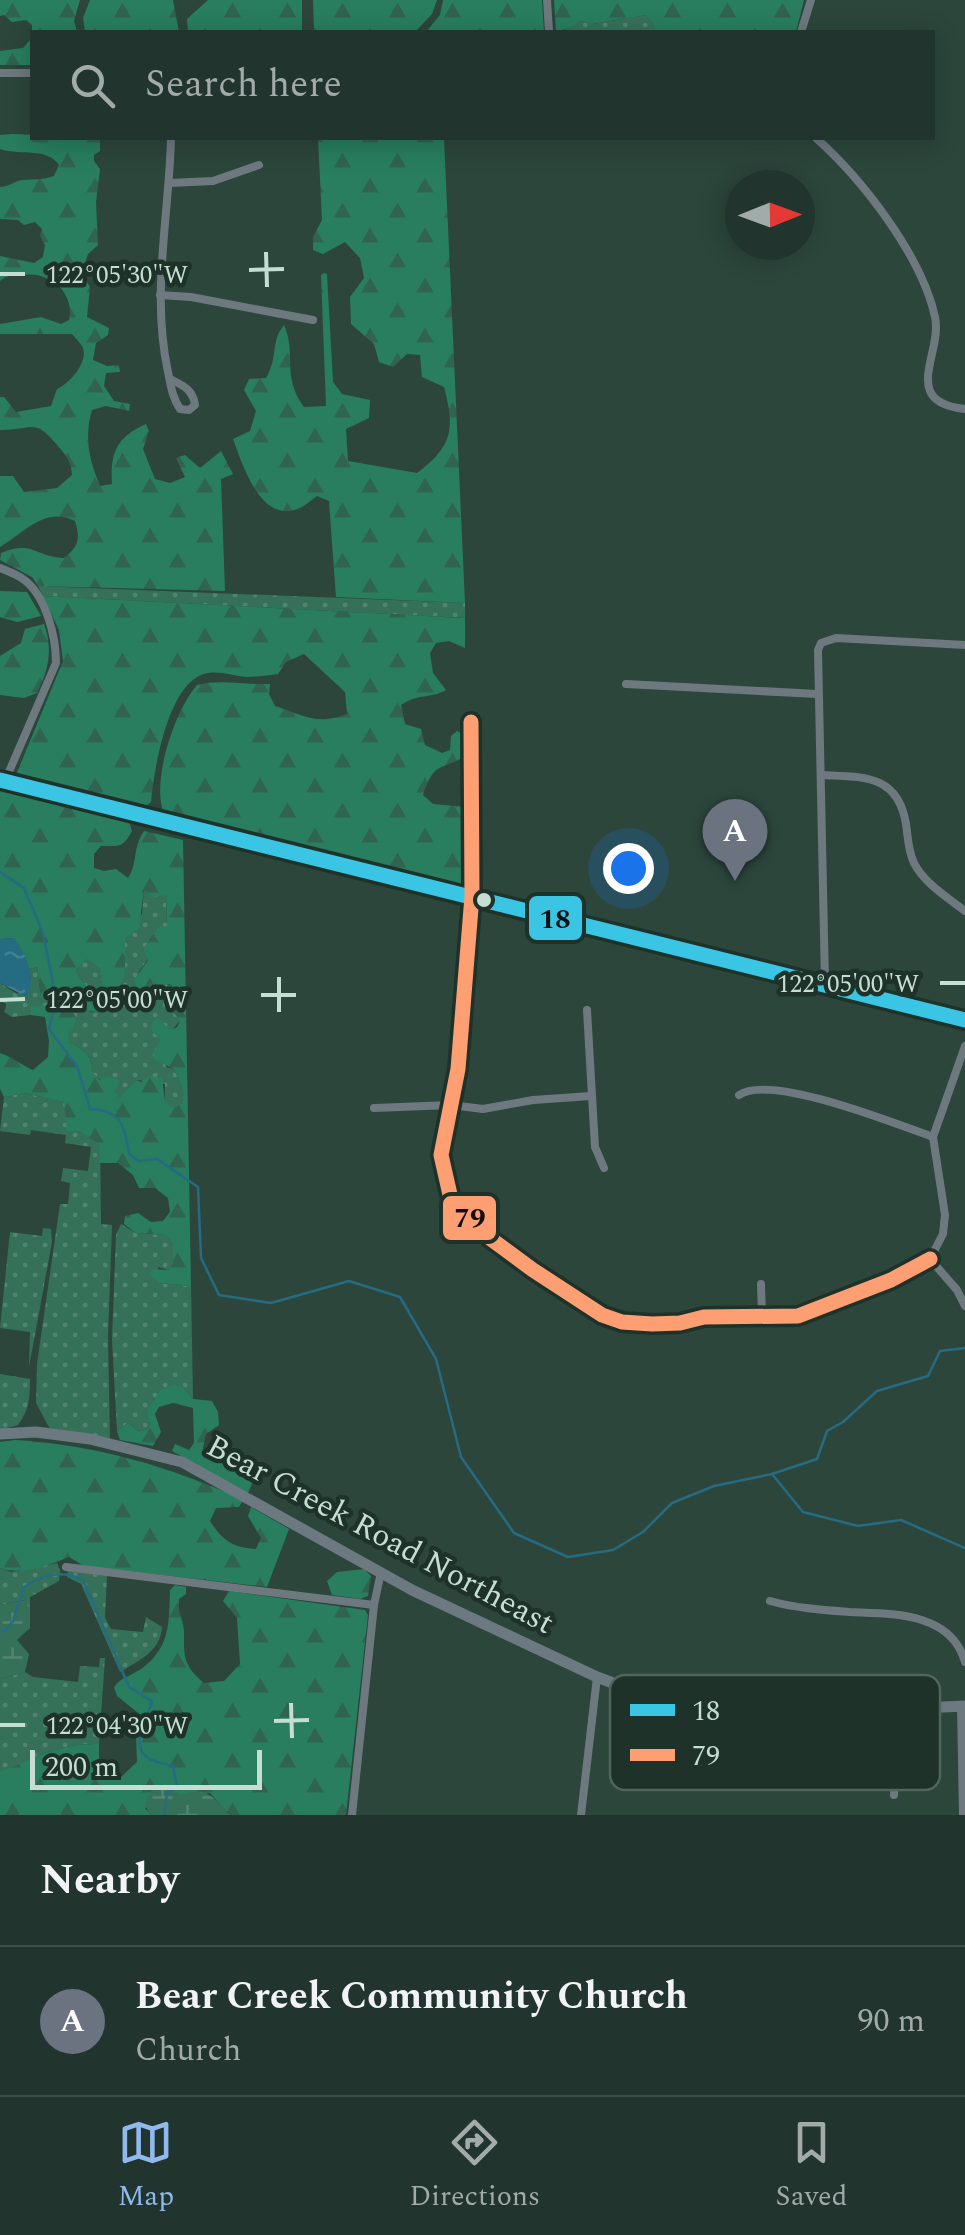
<!DOCTYPE html>
<meta charset="utf-8">
<style>
:root{--surface:#21342d;--page:#293c35;--text:#f1f3f6;--muted:#a2aaaa;--line:#3e4f49;--accent:#90b9f0}
body{margin:0;font-family:Spectral,serif;background:var(--page);color:var(--text)}
.compass{position:absolute;left:725px;top:170px;width:90px;height:90px;border-radius:50%;background:var(--surface);box-shadow:0 5px 25px #0003;rotate:89deg}
.scale{position:absolute;left:30px;bottom:25px;width:232px;box-sizing:border-box;padding-left:10px;border:5px solid #c5ded2;border-top:0;font-size:28px;line-height:35px;white-space:nowrap;color:#c5ded2;-webkit-text-stroke:8px #1e3229;paint-order:stroke}
.you{position:absolute;left:628px;top:868px;width:35px;height:35px;margin:-25px;border:8px solid #fff;border-radius:50%;background:#1a73e8;box-shadow:0 0 0 15px #1a73e833}
.badge{display:grid;place-items:center;width:65px;height:65px;border-radius:50%;background:var(--accent);color:#fff;font-size:32px;font-weight:700}
.pin{position:absolute;translate:-50% -82px;filter:drop-shadow(0 2px 5px #0008)}
.pin::after{content:'';position:absolute;top:52px;width:35px;height:30px;background:inherit;clip-path:polygon(0 0,100% 0,50% 100%)}
.list{margin:0;padding:0;list-style:none}
h2{display:flex;justify-content:space-between;align-items:center;height:130px;margin:0;padding:0 40px;font-size:42px}
h2 small{font-size:32px;font-weight:400;color:var(--muted)}
.list li{display:grid;grid-template-columns:65px 1fr auto;gap:30px;align-items:center;box-sizing:border-box;height:150px;padding:0 40px;border-top:2px solid var(--line)}
.list b{display:block;font-size:38px;white-space:nowrap}
.list p{margin:0;font-size:32px;white-space:nowrap;color:var(--muted)}
.list em{font-size:32px;font-style:normal;color:var(--muted)}
.icon{flex:none;width:55px;height:55px;fill:none;stroke:currentColor;stroke-width:2;stroke-linecap:round;stroke-linejoin:round}
.map{position:relative;flex:none;width:965px;height:1815px;overflow:hidden}
.search{position:absolute;background:var(--surface);box-shadow:0 5px 25px #0003;left:30px;right:30px;top:30px;height:110px;display:flex;align-items:center;gap:25px;box-sizing:border-box;padding:0 35px;border-radius:0px;color:var(--muted);font-size:38px}
.sheet{height:280px;background:var(--surface)}
nav{display:flex;justify-content:space-around;align-items:center;box-sizing:border-box;height:140px;border-top:2px solid var(--line);background:var(--surface);font-size:28px;color:var(--muted)}
nav a{display:grid;justify-items:center;gap:5px}
nav .on{color:var(--accent)}
.map>svg:first-child{display:block}
.grass{fill:url(#grass-dots)}
.forest{fill:url(#forest-firs);fill-rule:evenodd}
.wetland{fill:url(#wetland-marsh)}
.water{fill:url(#water-ripples)}
.lines{fill:none;stroke-linecap:round;stroke-linejoin:round}
.stream{stroke:#256b82;stroke-width:2.5}
.street{stroke:#6e787f;stroke-width:8}
.secondary{stroke:#6d7980;stroke-width:11}
.bus-1-casing{stroke:#1e3229;stroke-width:22}
.bus-2-casing{stroke:#1e3229;stroke-width:22}
.bus-1{stroke:#3ac5e4;stroke-width:15}
.bus-2{stroke:#fd9f72;stroke-width:15}
.ticks{fill:none;stroke:#c5ded2;stroke-width:4}
.bus-dot{fill:#c5ded2;stroke:#1e3229;stroke-width:4}
.labels{text-anchor:middle;dominant-baseline:central;stroke-width:9;stroke-linejoin:round;paint-order:stroke}
.street-label{font-size:32px;fill:#c5ded2;stroke:#1e3229}
.key{fill:#1e3229;stroke:#50665c;stroke-width:2.5}
.key-label{font-size:28px;fill:#c5ded2}
.ticks-label{font-size:25px;text-anchor:middle;fill:#c5ded2;stroke:#1e3229;stroke-width:9;stroke-linejoin:round;paint-order:stroke}
.line-badge{stroke:#1e3229;stroke-width:4}
.pale-badge-label{font-size:28px;text-anchor:middle;font-weight:bold;fill:#111}
</style>
<div class="map">
<svg width="965" height="1815" viewBox="0 0 965 1815">
<defs>
<pattern id="grass-dots" width="8" height="8" patternUnits="userSpaceOnUse" patternTransform="scale(2.5)"><rect width="8" height="8" fill="#357159"/><path d="M2 2h.1M6 6h.1" fill="none" stroke="#518570" stroke-width="1.8" stroke-linecap="round"/></pattern>
<pattern id="forest-firs" width="22" height="20" patternUnits="userSpaceOnUse" patternTransform="scale(2.5)"><rect width="22" height="20" fill="#287e5f"/><path d="M5 1l3.5 6h-7zM16 11l3.5 6h-7z" fill="#316351"/></pattern>
<pattern id="wetland-marsh" width="20" height="14" patternUnits="userSpaceOnUse" patternTransform="scale(2.5)"><rect width="20" height="14" fill="#357159"/><path d="M1 5h8M5 5V1M11 12h8M15 12V8" fill="none" stroke="#518570"/></pattern>
<pattern id="water-ripples" width="26" height="14" patternUnits="userSpaceOnUse" patternTransform="scale(2.5)"><rect width="26" height="14" fill="#256b82"/><path d="M2 4q2-2 4 0t4 0M15 11q2-2 4 0t4 0" fill="none" stroke="#438093"/></pattern>
</defs>
<rect width="100%" height="100%" fill="#2c463c"/>
<!-- grass -->
<g class="grass">
<polygon points="646,15 655,27 655,32 556,32 571,28 580,19 593,24"/>
<polygon points="38,586 465,603 465,618 43,596"/>
<path d="M144 888 166 895 167 927H158L143 950 148 959 138 973 174 987 180 1021 162 1040 166 1067 174 1069 183 1090V1103L174 1109 165 1101V1084L136 1080 119 1099 115 1091 93 1074C92 1056 86 1050 70 1043L59 1003 58 997 68 986 91 1012H99L103 1008C96 992 82 986 76 970L85 958 99 968 102 985 125 972V938L142 914Z"/>
<polygon points="37,967 41,996 51,998 49,1007 31,1005 31,1015 12,1017 4,1012 7,1004 0,1001 0,983 17,994 31,978 29,969"/>
<polygon points="24,1093 65,1102 79,1131 100,1144 101,1224 112,1225 108,1336 110,1440 50,1429 36,1403 37,1364 60,1204 68,1204 70,1183 61,1181 63,1168 88,1171 91,1147 65,1143 66,1135 31,1130 30,1135 0,1131 4,1097"/>
<polygon points="121,1224 136,1233 166,1235 173,1244 174,1263 168,1270 158,1267 160,1283 191,1286 193,1399 184,1388 160,1390 148,1412 150,1425 145,1431 138,1431 128,1423 117,1431 112,1340 116,1235"/>
<polygon points="43,1228 51,1229 52,1242 29,1367 30,1332 0,1328 10,1232 42,1236"/>
<path d="M0 1374 30 1379C30 1398 29 1410 18 1425L0 1430Z"/>
<polygon points="57,1563 60,1570 59,1581 30,1597 30,1606 24,1600 0,1605 0,1568 11,1572"/>
<path d="M68 1570 107 1576 105 1618 111 1629 143 1632 146 1617 162 1627C161 1651 138 1661 120 1672L81 1584 67 1577Z"/>
<path d="M100 1658H105L99 1744C61 1743 37 1757 3 1772L0 1770V1679L25 1672 33 1677 78 1682 80 1666 99 1667Z"/>
</g>
<!-- forest -->
<g class="forest">
<polygon points="0,0 80,0 74,21 77,32 32,32 32,65 0,65 0,51 23,48 32,38 32,25 26,20 12,22 4,15 0,16"/>
<polygon points="90,0 173,0 179,32 85,32 83,18"/>
<polygon points="208,0 302,0 302,32 188,32 187,19"/>
<polygon points="313,0 437,0 432,14 415,32 314,32"/>
<polygon points="443,0 542,0 544,32 426,32 440,15"/>
<polygon points="554,0 804,0 796,32 655,32 655,27 646,15 592,24 580,20 571,28 556,31"/>
<path d="M13 134 100 138V151L94 155V161L100 169 96 202 98 245 88 254 82 273 90 287 87 317 109 328 108 335 96 343 93 360 107 366 119 365 120 372 106 373 104 386 114 401 130 404 129 411 106 406 92 410C84 437 89 460 100 486L112 484C110 452 117 437 146 424L149 431 143 449 155 479 170 483 185 477 176 458 185 455 200 468 221 451 233 474 221 479 225 591 38 586 32 577 0 560 1 553C34 540 34 557 64 558 78 547 81 539 75 521 45 506 24 533 0 547V476H13L24 492 57 488 72 475C71 461 67 457 58 446 33 417 35 430 0 430V397H4L16 412 51 406 57 389C69 384 88 363 83 348 81 343 76 339 72 334H0V324L41 317 61 324 69 320C75 293 50 271 24 275 13 277 9 273 0 281V256L34 263 43 257 45 245 40 236 42 229 35 222 24 225 18 220 0 219V187C9 187 14 181 23 180 34 179 43 180 54 176L59 165C47 147 22 156 0 149V135Z"/>
<path d="M318 138H444L465 603 336 597 329 501 317 496C311 500 304 507 297 509 260 523 242 463 233 439L250 431 256 411 244 390 249 379 266 378C279 356 270 342 284 325 297 355 281 376 304 407L326 406 321 275 324 273 327 274 333 382 342 394 370 400 369 418 346 429 348 461 417 473C453 446 455 429 444 387L422 377 420 355 407 354 393 367 379 362 374 344 351 324 350 297 364 278 360 258 345 242 323 254 313 250V237L322 220Z"/>
<polygon points="0,591 27,592 41,616 17,622 0,617"/>
<path d="M43 596 465 618V648L449 641 436 643 430 653 433 673 446 690C430 699 419 693 401 705L405 724 421 729 425 745 442 753 450 750 451 736 457 731 466 736V755C443 772 435 758 423 795L433 804 466 807 467 885 463 889 163 811C152 779 175 710 197 685 220 679 246 685 270 684L269 694 275 706C304 715 316 726 347 714L345 692 304 654 286 662 278 674C268 675 257 677 247 677 234 676 221 671 208 673 168 679 154 770 151 802L143 808 16 775 63 661 59 630Z"/>
<path d="M44 624C53 650 49 669 37 693L24 698 0 695V656L21 643 25 629Z"/>
<path d="M0 789 129 822 132 831C123 848 119 846 101 846L94 854V868L104 871 116 869 128 878C138 863 132 849 144 831L183 840 191 1286 160 1283 150 1275 151 1269 168 1270 173 1263V1244L166 1235 136 1233 124 1224 125 1216 138 1213 151 1222 163 1221 170 1212 168 1198 155 1188H139L133 1175 118 1163H100L99 1144 79 1131H67L64 1102 25 1093 4 1097 0 1089V1053C13 1057 21 1065 33 1070L48 1057 49 1041 45 1017 31 1015V1005L48 1006 50 999 41 997 37 967 29 969 14 938 0 939ZM144 890 153 897 166 895 167 926 158 927 143 950 148 960 134 980 138 988 149 987 154 981 161 987 169 984 174 987 178 999 171 1009 180 1021 177 1027 170 1030 159 1019 152 1022 151 1031 161 1040 155 1048 153 1059 174 1069 183 1090V1103L174 1108 165 1101 162 1078 150 1076 141 1082 136 1080 119 1098 115 1091 119 1081 109 1076 100 1080 93 1074C92 1056 86 1050 70 1043L68 1034 73 1028 76 1017 68 1006 59 1003V997L69 986C75 999 83 1012 98 1012L103 1008C96 992 82 986 76 970L86 959 99 968 102 985 108 994 117 992 125 973V938L139 928Z"/>
<polygon points="174,1385 184,1388 193,1399 212,1401 218,1412 219,1425 206,1434 203,1448 215,1460 254,1479 248,1493 172,1451 175,1444 189,1450 194,1443 193,1408 173,1403 159,1407 155,1414 161,1432 153,1446 120,1440 117,1431 128,1423 138,1431 145,1431 150,1425 147,1412 160,1390"/>
<path d="M15 1440C96 1445 169 1466 243 1500L239 1507 216 1508 210 1521C222 1540 233 1548 256 1549L261 1538 248 1516 251 1507 289 1529 267 1587 84 1566 69 1557C49 1565 21 1576 0 1568V1442Z"/>
<polygon points="364,1569 371,1576 368,1596 360,1599 332,1595 327,1581 337,1572"/>
<path d="M175 1585 186 1587V1594L179 1599C177 1612 184 1620 184 1632 184 1657 183 1665 204 1683L224 1681 240 1664 237 1618 223 1601 229 1591 365 1610 368 1615 346 1815H229L210 1793 182 1795 145 1808 151 1815H0V1770L3 1771C37 1757 61 1743 99 1744V1765L104 1779 121 1777 137 1762 136 1735 142 1716 117 1696 114 1687C121 1677 131 1676 141 1669 170 1648 169 1624 170 1590Z"/>
</g>
<!-- wetland -->
<g class="wetland">
<polygon points="25,1600 30,1606 30,1628 17,1640 29,1654 25,1672 0,1679 0,1605"/>
<path d="M168 1787 181 1795C206 1785 214 1797 229 1815H151C143 1805 145 1800 152 1790Z"/>
</g>
<!-- water -->
<path class="water" d="M14 938C26 954 37 978 27 997L0 983V939Z"/>
<g class="lines">
<!-- stream -->
<g class="stream">
<path d="M0 872 24 888 43 933 56 999 49 1029 77 1066 90 1109C121 1110 125 1126 129 1154L139 1161 157 1159 198 1187 201 1258 219 1295 271 1303 349 1281 400 1297 436 1359 461 1457 514 1533 568 1557 613 1550 643 1532 672 1503 714 1486 772 1474 803 1512 858 1526 901 1520 965 1548"/>
<polyline points="772,1474 817,1459 827,1431 843,1422 877,1391 928,1376 940,1351 965,1348"/>
<path d="M0 1631H5L13 1621 24 1587C43 1575 61 1569 83 1580L129 1687 152 1701C149 1717 128 1744 148 1758 154 1762 165 1764 173 1766L177 1787 167 1794 164 1815"/>
</g>
<!-- street -->
<g class="street">
<polyline points="547,0 549,32"/>
<polyline points="801,32 811,0"/>
<polyline points="0,73 32,73"/>
<path d="M816 138C862 179 922 256 935 317 943 353 899 402 965 409"/>
<polyline points="170,183 213,181 259,165"/>
<polyline points="160,295 191,297 313,320"/>
<path d="M170 379C182 385 193 389 195 405L189 410 180 409C172 397 171 386 168 372 151 294 169 217 171 138"/>
<path d="M0 568C7 571 16 574 23 579 46 595 56 637 56 663L5 781"/>
<polyline points="626,684 817,694"/>
<polyline points="471,722 472,896 458,1069 441,1155 451,1199 491,1239 533,1270 602,1315 622,1322 652,1324 680,1323 704,1317 798,1316 891,1280 930,1259"/>
<path d="M822 775C863 777 898 774 906 824 908 837 908 851 914 863 924 883 947 897 965 911"/>
<polyline points="825,983 818,650 821,643 836,638 965,645"/>
<polyline points="587,1010 595,1147 604,1168"/>
<polyline points="965,1046 933,1137 945,1215 943,1234 930,1259 957,1290 965,1306"/>
<path d="M739 1095C770 1073 896 1124 933 1137"/>
<polyline points="374,1108 451,1105 483,1109 533,1100 591,1096"/>
<polyline points="761,1284 762,1317"/>
<polyline points="66,1567 374,1605"/>
<path d="M770 1601C795 1608 823 1610 849 1612 890 1614 951 1611 965 1662"/>
<polyline points="961,1706 963,1815"/>
<polyline points="894,1795 898,1709"/>
<polyline points="352,1815 374,1605 381,1572"/>
<polyline points="581,1815 597,1677"/>
</g>
<!-- secondary -->
<g class="secondary">
<polyline points="0,780 965,1020"/>
<polyline points="0,1434 36,1432 90,1439 182,1462 412,1590 597,1677 698,1715 749,1721 814,1713 965,1706"/>
</g>
<!-- bus-1 casing -->
<g class="bus-1-casing">
<polyline id="bus-1" points="0,780 965,1020"/>
</g>
<!-- bus-2 casing -->
<g class="bus-2-casing">
<polyline id="bus-2" points="471,722 472,896 458,1069 441,1155 451,1199 491,1239 533,1270 602,1315 622,1322 652,1324 680,1323 704,1317 798,1316 891,1280 930,1259"/>
</g>
<!-- bus-1 -->
<use href="#bus-1" class="bus-1"/>
<!-- bus-2 -->
<use href="#bus-2" class="bus-2"/>
</g>
<!-- ticks -->
<path class="ticks" d="M266 252 267 287M249 270 284 269M0 274H25M279 977V1012M940 983H965M261 995H296M0 1000 25 999M291 1703 292 1738M274 1721 309 1720M0 1725H25"/>
<!-- markers -->
<circle class="bus-dot" cx="484" cy="900" r="9"/>
<g class="labels">
<!-- street labels -->
<g class="street-label">
<text transform="translate(380 1535) rotate(28)">Bear Creek Road Northeast</text>
</g>
</g>
<!-- legend -->
<rect x="610" y="1675" width="330" height="115" rx="15" class="key"/>
<rect x="630" y="1704" width="45" height="12" fill="#3ac5e4"/>
<rect x="630" y="1749" width="45" height="12" fill="#fd9f72"/>
<g class="key-label">
<text x="692" y="1720">18</text>
<text x="692" y="1765">79</text>
</g>
<g class="ticks-label">
<text x="117" y="283">122°05'30"W</text>
<text x="848" y="992">122°05'00"W</text>
<text x="117" y="1008">122°05'00"W</text>
<text x="117" y="1734">122°04'30"W</text>
</g>
<g class="line-badge">
<rect x="527" y="894" width="57" height="48" rx="10" fill="#3ac5e4"/>
<rect x="441" y="1194" width="57" height="48" rx="10" fill="#fd9f72"/>
</g>
<g class="pale-badge-label">
<text x="555" y="928">18</text>
<text x="470" y="1227">79</text>
</g>
</svg>
<svg class="compass" viewBox="-18 -18 36 36"><path d="M0-13l5 13h-10z" fill="#e53935"/><path d="M0 13l5-13h-10z" fill="#a2aaaa"/></svg>
<div class="scale">200 m</div>
<div class="you"></div>
<div class="pin badge" style="left:735px;top:881px;background:#6b7280">A</div>
<div class="search"><svg class="icon" aria-label="search" viewBox="0 0 24 24"><circle cx="10" cy="10" r="6"/><path d="M15 15l6 6"/></svg>Search here</div>
</div>
<section class="sheet">
<h2>Nearby<small></small></h2>
<ul class="list">
<li><span class="badge" style="background:#6b7280">A</span><div><b>Bear Creek Community Church</b><p>Church</p></div><em>90 m</em></li>
</ul>
</section>
<nav>
<a class="on"><svg class="icon" aria-label="map" viewBox="0 0 24 24"><path d="M3 6l6-2 6 2 6-2v14l-6 2-6-2-6 2zM9 4v14M15 6v14"/></svg>Map</a>
<a><svg class="icon" aria-label="directions" viewBox="0 0 24 24"><path d="M12 3l9 9-9 9-9-9zM9 14v-3h6M13 9l2 2-2 2"/></svg>Directions</a>
<a><svg class="icon" aria-label="saved" viewBox="0 0 24 24"><path d="M7 4h10v16l-5-4-5 4z"/></svg>Saved</a>
</nav>
